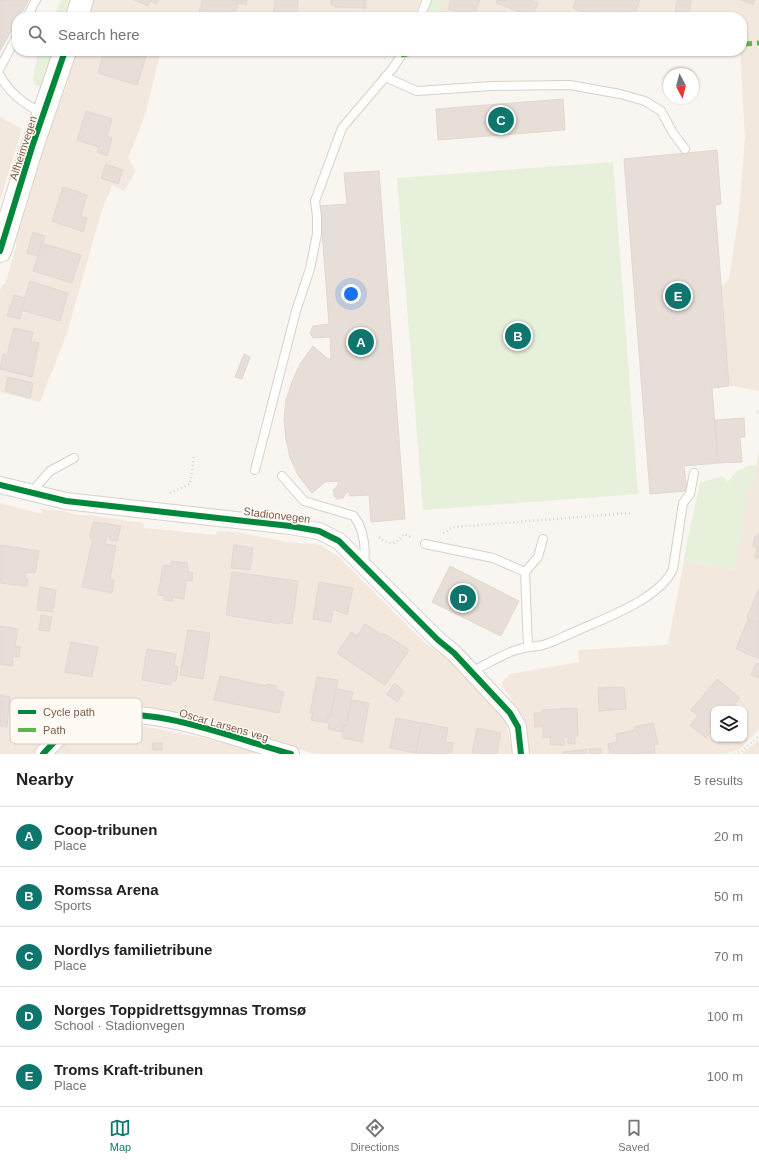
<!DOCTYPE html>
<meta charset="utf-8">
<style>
:root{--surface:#fff;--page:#f2f2f2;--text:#202124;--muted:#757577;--line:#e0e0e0;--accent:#0f766e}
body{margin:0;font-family:Helvetica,sans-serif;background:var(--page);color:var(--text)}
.controls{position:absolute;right:12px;bottom:12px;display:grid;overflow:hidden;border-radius:8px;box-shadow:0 1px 3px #0004}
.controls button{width:36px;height:36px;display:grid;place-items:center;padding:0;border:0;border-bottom:1px solid var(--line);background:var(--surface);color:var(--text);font:20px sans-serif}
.compass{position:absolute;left:663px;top:68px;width:36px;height:36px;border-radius:50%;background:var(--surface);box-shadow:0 1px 3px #0004;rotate:173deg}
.you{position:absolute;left:351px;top:294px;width:14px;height:14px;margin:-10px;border:3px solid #fff;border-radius:50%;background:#1a73e8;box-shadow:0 0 0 6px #1a73e833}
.badge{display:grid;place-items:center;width:26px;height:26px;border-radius:50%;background:var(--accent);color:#fff;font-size:13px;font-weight:700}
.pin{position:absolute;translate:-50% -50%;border:2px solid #fff;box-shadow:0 1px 4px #0006}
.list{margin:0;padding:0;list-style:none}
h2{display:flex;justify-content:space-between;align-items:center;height:52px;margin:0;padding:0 16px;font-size:17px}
h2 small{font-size:13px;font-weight:400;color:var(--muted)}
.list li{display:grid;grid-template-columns:26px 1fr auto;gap:12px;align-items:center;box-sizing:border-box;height:60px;padding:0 16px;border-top:1px solid var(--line)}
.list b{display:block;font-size:15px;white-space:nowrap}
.list p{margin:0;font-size:13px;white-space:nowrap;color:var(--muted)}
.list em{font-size:13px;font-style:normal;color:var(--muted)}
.icon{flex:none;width:22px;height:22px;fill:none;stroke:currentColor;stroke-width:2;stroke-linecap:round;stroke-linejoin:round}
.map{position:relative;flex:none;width:759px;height:754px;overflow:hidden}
.search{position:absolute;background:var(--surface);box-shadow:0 1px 3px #0004;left:12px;right:12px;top:12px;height:44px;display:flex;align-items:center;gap:10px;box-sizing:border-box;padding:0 14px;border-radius:16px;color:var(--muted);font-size:15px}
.sheet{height:352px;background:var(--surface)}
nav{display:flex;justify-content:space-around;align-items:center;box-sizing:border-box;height:56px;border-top:1px solid var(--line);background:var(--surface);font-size:11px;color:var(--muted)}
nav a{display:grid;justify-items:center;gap:2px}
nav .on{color:var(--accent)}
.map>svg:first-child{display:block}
.residential{fill:#f2e8de;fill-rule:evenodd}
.green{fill:#e7f0db}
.building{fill:#e6ded7;stroke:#e2d8d2}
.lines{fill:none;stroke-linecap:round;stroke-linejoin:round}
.lane-casing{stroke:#d7d1cb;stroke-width:10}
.street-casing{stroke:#d7d1cb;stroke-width:18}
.secondary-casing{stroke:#d9d2cb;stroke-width:24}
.path{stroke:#dcd5d0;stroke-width:2.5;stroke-dasharray:1 3;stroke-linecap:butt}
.lane{stroke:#fefefd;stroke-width:8}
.street{stroke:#fefefd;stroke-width:16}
.secondary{stroke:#fefefd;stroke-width:22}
.quiet{stroke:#58b947;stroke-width:5;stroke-dasharray:10 5;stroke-linecap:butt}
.cycleway-casing{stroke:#fffaf3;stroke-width:8}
.cycleway{stroke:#00873e;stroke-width:6}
.labels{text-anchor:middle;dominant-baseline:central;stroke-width:3;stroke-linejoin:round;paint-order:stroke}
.street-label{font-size:11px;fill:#7a5c4d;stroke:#fffaf3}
.key{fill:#fffaf3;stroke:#d7cbc1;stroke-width:1}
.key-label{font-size:11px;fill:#7a5c4d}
</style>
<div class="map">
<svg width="759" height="754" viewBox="0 0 759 754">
<rect width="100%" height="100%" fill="#f9f5f0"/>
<!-- residential -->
<g class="residential">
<polygon points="94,0 421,0 414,16 89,17 88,15"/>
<polygon points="444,0 759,0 759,391 729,385 722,287 729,279 739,213 745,137 740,51 742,51 742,17 437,17"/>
<polygon points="75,51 163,51 160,54 145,115 128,158 136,171 124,191 112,185 101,213 67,333 40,402 0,392 0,292 2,285 5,284 17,244 11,241 40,156 68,82 67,80 67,75"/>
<polygon points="0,117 22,129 0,200"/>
<path d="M759 450V729L740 749 726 754H529L527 729 518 709 502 686V682L510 674 579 662 578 650 666 645 668 643 684 562 734 569 749 486H753ZM714 709H744V739H714Z"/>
<polygon points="0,503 42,514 41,509 64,511 77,515 88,515 143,523 144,528 216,535 217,531 236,532 288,542 321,545 339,557 426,644 450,660 458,671 494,707 506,723 513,754 315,754 223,726 222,722 207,718 204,721 170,711 133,706 116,705 78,715 68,720 46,738 33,754 0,754"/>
<polygon points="126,723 204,738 265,754 54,754 68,740 82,733 98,727"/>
<polygon points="759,740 759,754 741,754"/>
</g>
<!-- green -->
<g class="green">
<polygon points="61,0 71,0 66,17 53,17"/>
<polygon points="432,0 444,0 437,17 426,17"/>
<polygon points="38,51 55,51 42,87 35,85 33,80"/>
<polygon points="613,162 638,494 423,510 397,178"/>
<polygon points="751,465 756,466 753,487 749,486 734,569 684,562 684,557 700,483 722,476 728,482 737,471"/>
</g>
<!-- building -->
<g class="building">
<polygon points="0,0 29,0 19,17 17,17 17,21 0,51"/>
<polygon points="134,0 159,0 157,4 150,1 148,6"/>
<polygon points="203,0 239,0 235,17 197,17"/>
<polygon points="237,0 247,0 246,5 238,3 239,0"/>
<polygon points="275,0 298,0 296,17 273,17"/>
<polygon points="331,0 366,0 366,8 335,7 335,6 331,5"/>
<polygon points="451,0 480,0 473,17 448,9"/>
<polygon points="497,0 531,0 538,3 532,17 496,3"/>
<polygon points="576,0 640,0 633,17 595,17 573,8"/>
<polygon points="677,0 691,0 689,15 675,12"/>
<polygon points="741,0 755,0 753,5"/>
<polygon points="104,51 139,51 147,53 137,85 98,73"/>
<polygon points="563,99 565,130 438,140 436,109"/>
<polygon points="86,111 112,119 107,136 112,138 107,156 97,152 99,147 77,140"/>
<polygon points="717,150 721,204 715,205 729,386 712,388 718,463 684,466 687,491 650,494 624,159"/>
<polygon points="106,164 123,170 118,184 101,178"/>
<polygon points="379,171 405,519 371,522 369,495 349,496 349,492 347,492 343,498 337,499 334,496 333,490 338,485 338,481 325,482 312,493 298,475 290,458 286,439 284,419 286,400 292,382 300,364 313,346 328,359 331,359 330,337 313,338 310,333 313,326 329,324 320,206 347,204 344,173"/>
<polygon points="63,187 87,195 81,216 87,218 83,232 52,221"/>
<polygon points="33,232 45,236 38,256 27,253"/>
<polygon points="42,243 81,255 72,283 33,271"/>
<polygon points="30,281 68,293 60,321 21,310"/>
<polygon points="14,295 25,298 20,319 7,316"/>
<polygon points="14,328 33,332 31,342 39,343 32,377 0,369 3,354 7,355"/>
<polygon points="244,354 250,357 242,379 235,377"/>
<polygon points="8,377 33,383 30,398 5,391"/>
<polygon points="744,418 745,437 740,437 742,462 718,463 715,420"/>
<polygon points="94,522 121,526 117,541 110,540 110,537 107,536 105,544 116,546 110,579 114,580 112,593 82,587 93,539 90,538 90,533"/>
<polygon points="759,533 759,558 755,558 757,547 753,546 755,536 758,536"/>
<polygon points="0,545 39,551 35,573 26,572 25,579 28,579 27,586 0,583"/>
<polygon points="234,545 253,548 250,570 231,568"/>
<polygon points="171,561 187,563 188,572 193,573 192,581 186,580 184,599 173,597 172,601 164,600 165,596 158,595 163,565 171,566"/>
<polygon points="450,566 519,601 501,636 432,602"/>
<polygon points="232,572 298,581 292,624 279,622 279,624 226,615"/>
<polygon points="319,582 353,588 347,615 333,609 331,622 313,619"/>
<polygon points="40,587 56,590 53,612 37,610"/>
<polygon points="759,588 759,623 747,618"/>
<polygon points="41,615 52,617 49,631 39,630"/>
<polygon points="748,619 759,623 759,659 736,649"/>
<polygon points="365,624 382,635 383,633 409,650 385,685 337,653 351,632 357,636"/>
<polygon points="0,626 18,629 15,646 20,647 19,657 13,656 12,666 0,664"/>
<polygon points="188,630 210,633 203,679 180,675"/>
<polygon points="71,642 98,647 92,677 65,672"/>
<polygon points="147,649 176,654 174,666 178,667 176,681 171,681 171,685 142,680"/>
<polygon points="756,663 759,664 759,678 751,675"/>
<polygon points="220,676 267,686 267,684 276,686 275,690 284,692 279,713 214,700"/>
<polygon points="317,677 338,680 330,717 327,716 326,723 311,720 313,713 310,713"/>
<polygon points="717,679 740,698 731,709 728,707 726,709 714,709 714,724 712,726 714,728 706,738 690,725 698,716 691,710"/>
<polygon points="395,683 404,692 397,702 387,694"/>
<polygon points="624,687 626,709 599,711 598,688"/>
<polygon points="336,689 353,692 346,726 343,726 342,732 328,729 329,723 326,722 327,716 330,717"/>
<polygon points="0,695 10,697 7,727 0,726"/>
<polygon points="352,700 369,703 362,742 343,738 343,726 346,726"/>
<polygon points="577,708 578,736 575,736 575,744 568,744 568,737 564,737 564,745 551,745 550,737 543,738 543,726 535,727 534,713 542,713 542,710"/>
<polygon points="396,718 422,723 416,753 390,748"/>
<polygon points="422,723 448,728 445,742 453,743 451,754 416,753"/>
<polygon points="653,723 658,744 654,745 655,753 610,754 608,744 617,742 616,734 635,730 634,727"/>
<polygon points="477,728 501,733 497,754 472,753"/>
<polygon points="153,743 162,743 162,750 152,750"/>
<polygon points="601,748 601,754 590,754 589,749"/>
<polygon points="587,749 587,754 563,754 563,752"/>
</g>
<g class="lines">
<!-- lane casing -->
<g class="lane-casing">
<g id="lane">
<polyline points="27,17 36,0"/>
<polyline points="420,17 427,0"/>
<polyline points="0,68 17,36"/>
<path d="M0 75C9 93 25 105 43 113"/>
<polyline points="385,77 417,91 492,86 570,85 620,94 645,101 661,111 673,133 685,149"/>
<polyline points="255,470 296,311 310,269 317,234 317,216 315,201 342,128 393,68 404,51"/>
<path d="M282 476 304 501 354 516C364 530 366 547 364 564"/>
<polyline points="31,493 50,471 74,458"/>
<polyline points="425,544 493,558 525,572"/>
<polyline points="528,647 525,572 538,557 543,539"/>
<path d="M473 671C487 664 501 655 516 650 525 647 534 647 543 645 554 642 564 636 574 632 603 619 660 599 673 569L683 503 690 494 694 473"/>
</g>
</g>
<!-- street casing -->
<g class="street-casing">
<g id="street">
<polyline points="0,485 66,501 290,526 319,531 339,541 438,640 454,653 510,713 518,727 521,754"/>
<path d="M43 754C53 743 64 731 78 724 136 696 231 738 291 754"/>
</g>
</g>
<!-- secondary casing -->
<g class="secondary-casing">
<g id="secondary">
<polyline points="77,17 82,0"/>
<polyline points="0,251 32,147 65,51"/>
</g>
</g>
<!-- path -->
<g class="path">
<polyline points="757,412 759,410"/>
<polyline points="170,493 190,484 194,457"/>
<polyline points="443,533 454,527 631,513"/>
<path d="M379 537C390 546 396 545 404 534L413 538"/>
<polyline points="734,754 742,751 759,736"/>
</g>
<!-- lane -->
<use href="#lane" class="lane"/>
<!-- street -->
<use href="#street" class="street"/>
<!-- secondary -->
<use href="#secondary" class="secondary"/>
<!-- quiet -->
<g class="quiet">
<polyline points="742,44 759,43"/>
<polyline points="493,51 559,53 635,51"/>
<polyline points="644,51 647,51"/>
<polyline points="401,55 423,51"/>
</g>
<!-- cycleway casing -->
<g class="cycleway-casing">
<g id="cycleway">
<polyline points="0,251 32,147 65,51"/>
<polyline points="0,485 66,501 290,526 319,531 339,541 438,640 454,653 510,713 518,727 521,754"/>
<path d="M43 754C53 743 64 731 78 724 136 696 231 738 291 754"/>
</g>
</g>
<!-- cycleway -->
<use href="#cycleway" class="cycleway"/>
</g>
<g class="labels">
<!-- street labels -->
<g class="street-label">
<text transform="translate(23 148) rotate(-72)">Alfheimvegen</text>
<text transform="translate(277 515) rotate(7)">Stadionvegen</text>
<text transform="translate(224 725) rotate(16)">Oscar Larsens veg</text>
</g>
</g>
<!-- legend -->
<rect x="10" y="698" width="132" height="46" rx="6" class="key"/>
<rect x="18" y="710" width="18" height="4" fill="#00873e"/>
<rect x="18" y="728" width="18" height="4" fill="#58b947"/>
<g class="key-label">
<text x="43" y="716">Cycle path</text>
<text x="43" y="734">Path</text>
</g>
</svg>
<div class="controls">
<button><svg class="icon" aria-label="layers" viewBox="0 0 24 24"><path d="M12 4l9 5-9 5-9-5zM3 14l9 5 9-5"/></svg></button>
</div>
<svg class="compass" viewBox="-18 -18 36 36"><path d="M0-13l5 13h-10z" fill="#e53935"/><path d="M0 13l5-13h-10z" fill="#757577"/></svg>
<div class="you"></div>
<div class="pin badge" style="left:361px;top:342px">A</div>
<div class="pin badge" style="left:518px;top:336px">B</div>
<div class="pin badge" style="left:501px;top:120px">C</div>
<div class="pin badge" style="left:463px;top:598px">D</div>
<div class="pin badge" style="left:678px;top:296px">E</div>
<div class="search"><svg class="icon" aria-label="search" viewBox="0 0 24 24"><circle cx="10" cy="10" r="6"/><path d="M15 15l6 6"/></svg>Search here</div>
</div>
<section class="sheet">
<h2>Nearby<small>5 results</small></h2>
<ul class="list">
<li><span class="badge">A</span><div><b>Coop-tribunen</b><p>Place</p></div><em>20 m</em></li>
<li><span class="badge">B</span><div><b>Romssa Arena</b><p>Sports</p></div><em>50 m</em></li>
<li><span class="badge">C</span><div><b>Nordlys familietribune</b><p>Place</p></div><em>70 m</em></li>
<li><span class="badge">D</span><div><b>Norges Toppidrettsgymnas Tromsø</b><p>School · Stadionvegen</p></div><em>100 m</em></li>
<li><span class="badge">E</span><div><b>Troms Kraft-tribunen</b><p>Place</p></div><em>100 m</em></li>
</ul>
</section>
<nav>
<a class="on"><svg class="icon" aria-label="map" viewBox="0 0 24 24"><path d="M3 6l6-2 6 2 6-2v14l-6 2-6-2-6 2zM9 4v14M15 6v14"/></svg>Map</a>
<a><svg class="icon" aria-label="directions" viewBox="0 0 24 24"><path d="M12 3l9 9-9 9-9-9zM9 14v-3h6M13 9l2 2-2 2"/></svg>Directions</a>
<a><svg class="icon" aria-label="saved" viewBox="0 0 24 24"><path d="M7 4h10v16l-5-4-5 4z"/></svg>Saved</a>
</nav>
